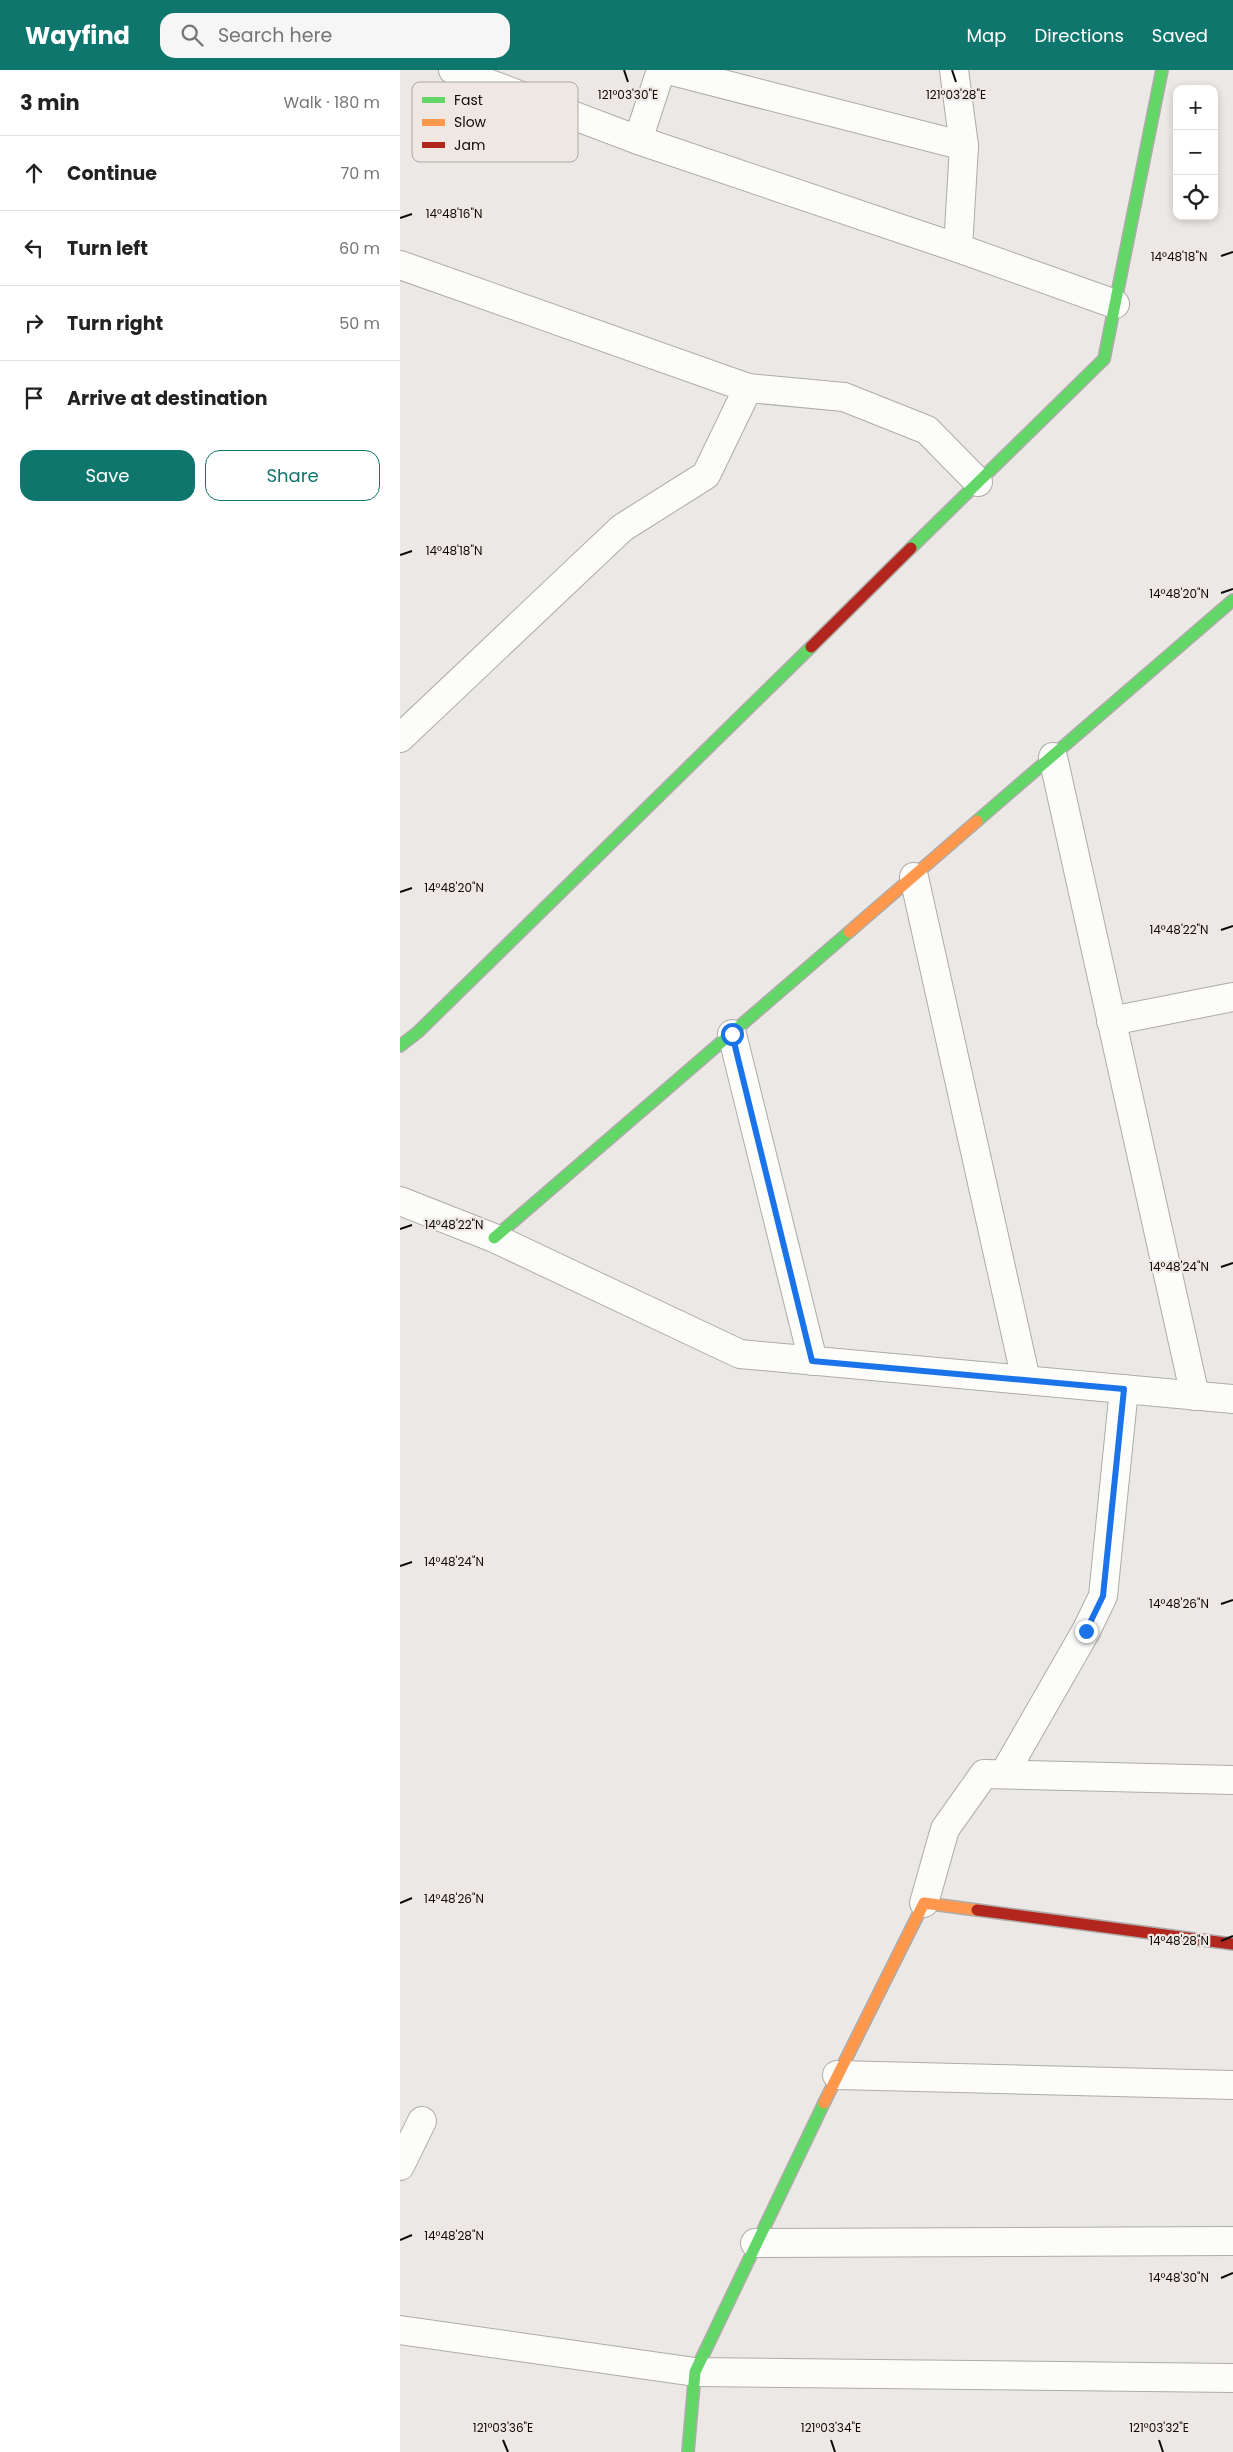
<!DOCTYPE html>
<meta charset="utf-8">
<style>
:root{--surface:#fff;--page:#f6f6f6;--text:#222;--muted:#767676;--line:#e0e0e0;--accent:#0f766e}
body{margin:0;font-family:Poppins,sans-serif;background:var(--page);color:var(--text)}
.controls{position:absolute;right:15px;top:15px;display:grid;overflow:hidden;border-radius:10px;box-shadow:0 2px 8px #0003}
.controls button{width:45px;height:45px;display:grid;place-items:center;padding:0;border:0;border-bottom:1px solid var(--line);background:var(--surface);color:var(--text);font:25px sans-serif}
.stop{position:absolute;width:15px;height:15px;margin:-11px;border:4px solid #1a73e8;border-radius:50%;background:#fff}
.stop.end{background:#1a73e8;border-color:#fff;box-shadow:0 1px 5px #0008}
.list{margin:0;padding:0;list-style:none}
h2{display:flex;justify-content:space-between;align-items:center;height:65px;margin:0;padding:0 20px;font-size:21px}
h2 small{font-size:16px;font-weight:400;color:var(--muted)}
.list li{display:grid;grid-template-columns:32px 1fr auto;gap:15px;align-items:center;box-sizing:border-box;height:75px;padding:0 20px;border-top:1px solid var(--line)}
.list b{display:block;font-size:19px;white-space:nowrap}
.list em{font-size:16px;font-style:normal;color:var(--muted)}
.actions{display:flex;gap:10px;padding:15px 20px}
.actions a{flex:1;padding:11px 0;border:1px solid var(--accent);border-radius:15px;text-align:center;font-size:18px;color:var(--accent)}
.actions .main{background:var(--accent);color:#fff}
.icon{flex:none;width:28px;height:28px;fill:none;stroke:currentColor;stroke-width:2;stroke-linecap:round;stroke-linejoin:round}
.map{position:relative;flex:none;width:833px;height:2382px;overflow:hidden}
header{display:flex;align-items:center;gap:30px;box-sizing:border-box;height:70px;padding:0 25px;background:var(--accent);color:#fff}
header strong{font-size:24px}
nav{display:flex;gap:28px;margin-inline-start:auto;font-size:18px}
.search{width:350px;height:45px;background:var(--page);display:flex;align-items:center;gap:12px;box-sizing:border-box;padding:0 18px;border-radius:15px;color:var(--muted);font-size:19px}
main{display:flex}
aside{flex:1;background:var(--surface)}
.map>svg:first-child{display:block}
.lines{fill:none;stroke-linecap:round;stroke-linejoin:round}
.street-casing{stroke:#aeaca9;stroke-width:30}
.fast-casing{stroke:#aeaca9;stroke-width:14}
.slow-casing{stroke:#aeaca9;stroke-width:14}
.jam-casing{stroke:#aeaca9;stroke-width:14}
.street{stroke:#fcfcfb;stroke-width:28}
.fast{stroke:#63d668;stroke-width:11}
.slow{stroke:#ff974d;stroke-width:11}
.jam{stroke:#b3261e;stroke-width:11}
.route{stroke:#1a73e8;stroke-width:6}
.ticks{fill:none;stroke:#0d0b09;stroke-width:2}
.key{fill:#efe8e2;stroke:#aba6a1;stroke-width:1}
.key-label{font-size:14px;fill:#0d0b09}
.ticks-label{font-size:12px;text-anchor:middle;fill:#0d0b09;stroke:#efe8e2;stroke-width:4.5;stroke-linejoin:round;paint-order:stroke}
</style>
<header>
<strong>Wayfind</strong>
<div class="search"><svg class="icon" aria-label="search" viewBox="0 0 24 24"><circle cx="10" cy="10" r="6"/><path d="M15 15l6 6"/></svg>Search here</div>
<nav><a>Map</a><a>Directions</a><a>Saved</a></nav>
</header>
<main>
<aside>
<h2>3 min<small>Walk · 180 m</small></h2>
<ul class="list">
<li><svg class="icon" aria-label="ahead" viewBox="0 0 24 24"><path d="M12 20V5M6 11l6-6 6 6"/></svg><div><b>Continue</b></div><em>70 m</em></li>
<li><svg class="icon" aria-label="left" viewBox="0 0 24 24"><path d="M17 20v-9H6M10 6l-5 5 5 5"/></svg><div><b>Turn left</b></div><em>60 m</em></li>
<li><svg class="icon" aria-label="right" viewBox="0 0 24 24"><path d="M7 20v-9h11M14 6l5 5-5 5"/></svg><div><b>Turn right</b></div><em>50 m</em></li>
<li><svg class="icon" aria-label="arrive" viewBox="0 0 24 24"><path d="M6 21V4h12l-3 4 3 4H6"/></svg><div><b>Arrive at destination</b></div></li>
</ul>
<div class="actions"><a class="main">Save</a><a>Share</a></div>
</aside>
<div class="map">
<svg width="833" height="2382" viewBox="0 0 833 2382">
<rect width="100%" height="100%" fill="#ece8e5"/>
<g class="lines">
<!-- street casing -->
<g class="street-casing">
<g id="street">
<polyline points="53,0 238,70 558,178 715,234"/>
<polyline points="268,0 564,76"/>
<polyline points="554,0 564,76 558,178"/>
<polyline points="238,70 261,0"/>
<polyline points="0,195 348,318 444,327 527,360 578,412"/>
<polyline points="0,668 222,458 306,405 348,318"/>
<polyline points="653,687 795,1326"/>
<polyline points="514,807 626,1310"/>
<polyline points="711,951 833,927"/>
<polyline points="332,964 413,1291"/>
<polyline points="0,1131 94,1168 340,1284 833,1329"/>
<polyline points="604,1704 686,1561 703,1526 724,1319"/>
<polyline points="524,1833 545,1759 584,1704 833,1710"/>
<polyline points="437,2005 833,2015"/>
<polyline points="0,2096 22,2051"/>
<polyline points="355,2173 833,2171"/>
<polyline points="0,2260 295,2302 833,2308"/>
</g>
</g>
<!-- fast casing -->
<g class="fast-casing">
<g id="fast">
<polyline points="511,478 704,289 762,0"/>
<polyline points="577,751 833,530"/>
<polyline points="0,976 18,962 411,577"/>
<polyline points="94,1168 449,862"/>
<polyline points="288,2382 295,2302 424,2033"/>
</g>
</g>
<!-- slow casing -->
<g class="slow-casing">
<g id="slow">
<polyline points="449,862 577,751"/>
<polyline points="424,2033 524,1833 577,1840"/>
</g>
</g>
<!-- jam casing -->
<g class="jam-casing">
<g id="jam">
<polyline points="411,577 511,478"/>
<polyline points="577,1840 833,1874"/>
</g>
</g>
<!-- street -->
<use href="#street" class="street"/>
<!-- fast -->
<use href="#fast" class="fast"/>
<!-- slow -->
<use href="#slow" class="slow"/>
<!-- jam -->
<use href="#jam" class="jam"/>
</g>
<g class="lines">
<!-- route -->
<polyline class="route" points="332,964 412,1291 724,1319 703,1526 686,1561"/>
</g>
<!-- ticks -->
<path class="ticks" d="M224 0 228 12M552 0 556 12M0 148 12 144M821 186 833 182M0 485 12 481M821 523 833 519M0 822 12 818M821 860 833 856M0 1159 12 1155M821 1197 833 1193M0 1496 12 1492M821 1534 833 1530M0 1833 12 1828M821 1871 833 1866M0 2170 12 2165M821 2208 833 2203M103 2370 108 2382M431 2370 435 2382M759 2370 763 2382"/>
<!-- legend -->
<rect x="12" y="12" width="166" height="80" rx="8" class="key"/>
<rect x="22" y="27" width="23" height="6" fill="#63d668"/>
<rect x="22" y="49" width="23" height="7" fill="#ff974d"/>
<rect x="22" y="72" width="23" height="6" fill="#b3261e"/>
<g class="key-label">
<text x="54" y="35">Fast</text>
<text x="54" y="57">Slow</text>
<text x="54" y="80">Jam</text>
</g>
<g class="ticks-label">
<text x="228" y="29">121°03'30"E</text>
<text x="556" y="29">121°03'28"E</text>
<text x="54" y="148">14°48'16"N</text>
<text x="779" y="191">14°48'18"N</text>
<text x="54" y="485">14°48'18"N</text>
<text x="779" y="528">14°48'20"N</text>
<text x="54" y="822">14°48'20"N</text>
<text x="779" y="864">14°48'22"N</text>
<text x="54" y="1159">14°48'22"N</text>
<text x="779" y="1201">14°48'24"N</text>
<text x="54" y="1496">14°48'24"N</text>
<text x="779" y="1538">14°48'26"N</text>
<text x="54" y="1833">14°48'26"N</text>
<text x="779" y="1875">14°48'28"N</text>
<text x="54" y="2170">14°48'28"N</text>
<text x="779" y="2212">14°48'30"N</text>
<text x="103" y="2362">121°03'36"E</text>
<text x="431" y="2362">121°03'34"E</text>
<text x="759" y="2362">121°03'32"E</text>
</g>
</svg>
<div class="controls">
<button>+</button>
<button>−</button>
<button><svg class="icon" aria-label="locate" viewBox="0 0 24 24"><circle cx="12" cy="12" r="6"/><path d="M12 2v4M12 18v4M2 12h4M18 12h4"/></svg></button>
</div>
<div class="stop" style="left:332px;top:964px"></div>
<div class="stop end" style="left:686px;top:1561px"></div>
</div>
</main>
